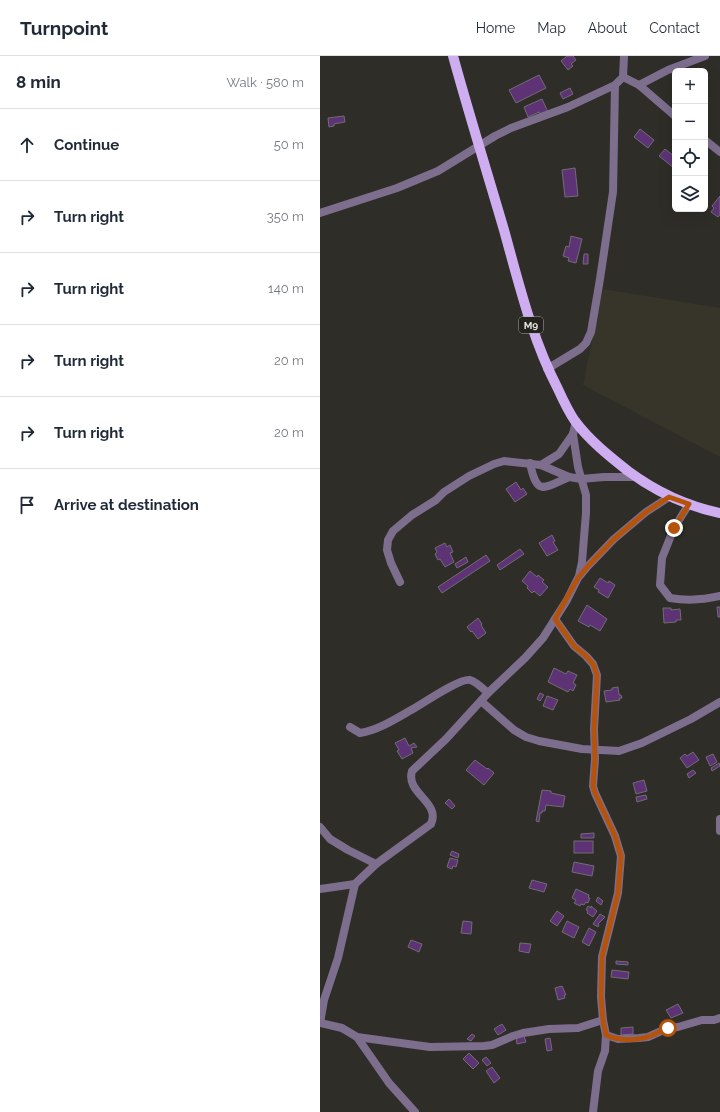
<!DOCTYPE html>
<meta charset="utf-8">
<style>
:root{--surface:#fff;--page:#f2f2f3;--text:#1f2937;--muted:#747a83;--line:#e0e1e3}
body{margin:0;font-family:Raleway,sans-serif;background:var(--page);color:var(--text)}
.controls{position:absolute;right:12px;top:12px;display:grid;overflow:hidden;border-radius:6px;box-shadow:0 4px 16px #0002}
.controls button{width:36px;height:36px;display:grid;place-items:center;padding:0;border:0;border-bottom:1px solid var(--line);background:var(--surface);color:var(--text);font:20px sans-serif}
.stop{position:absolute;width:12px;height:12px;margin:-9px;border:3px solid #b45309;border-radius:50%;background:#fff}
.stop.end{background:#b45309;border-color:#fff;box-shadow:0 1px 4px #0008}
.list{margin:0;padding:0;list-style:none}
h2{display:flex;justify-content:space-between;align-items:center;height:52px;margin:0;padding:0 16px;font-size:17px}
h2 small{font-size:13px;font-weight:400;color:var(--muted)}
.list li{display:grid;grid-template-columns:26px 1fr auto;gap:12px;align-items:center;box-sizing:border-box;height:72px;padding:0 16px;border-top:1px solid var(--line)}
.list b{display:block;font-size:15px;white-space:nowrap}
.list em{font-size:13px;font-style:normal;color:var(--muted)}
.icon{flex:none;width:22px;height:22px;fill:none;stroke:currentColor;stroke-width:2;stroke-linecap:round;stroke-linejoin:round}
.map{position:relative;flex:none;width:400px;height:1056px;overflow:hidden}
header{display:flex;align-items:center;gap:24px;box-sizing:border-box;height:56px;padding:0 20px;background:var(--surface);border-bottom:1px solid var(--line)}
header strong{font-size:19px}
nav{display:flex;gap:22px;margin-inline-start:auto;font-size:14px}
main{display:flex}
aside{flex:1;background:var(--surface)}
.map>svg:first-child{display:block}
.built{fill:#373429}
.building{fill:#5e3376;stroke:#706d73}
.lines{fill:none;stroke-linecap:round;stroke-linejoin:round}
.street{stroke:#7d6e8e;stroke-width:8}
.primary{stroke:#ceaef1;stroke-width:10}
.route{stroke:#b45309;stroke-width:5}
.labels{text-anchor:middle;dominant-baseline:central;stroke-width:3;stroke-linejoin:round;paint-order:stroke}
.shield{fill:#25231e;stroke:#aba9a6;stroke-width:1}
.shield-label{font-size:10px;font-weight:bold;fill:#e4e3e0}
</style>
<header>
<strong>Turnpoint</strong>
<nav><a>Home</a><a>Map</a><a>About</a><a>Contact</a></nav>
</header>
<main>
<aside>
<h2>8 min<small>Walk · 580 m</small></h2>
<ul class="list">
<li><svg class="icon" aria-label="ahead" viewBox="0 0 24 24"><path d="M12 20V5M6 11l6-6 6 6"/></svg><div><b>Continue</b></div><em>50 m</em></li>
<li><svg class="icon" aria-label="right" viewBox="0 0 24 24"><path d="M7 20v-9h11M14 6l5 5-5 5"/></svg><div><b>Turn right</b></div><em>350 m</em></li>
<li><svg class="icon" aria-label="right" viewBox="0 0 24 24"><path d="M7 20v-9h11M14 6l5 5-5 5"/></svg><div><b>Turn right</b></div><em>140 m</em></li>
<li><svg class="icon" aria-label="right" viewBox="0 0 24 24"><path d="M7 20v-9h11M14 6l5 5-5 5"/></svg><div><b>Turn right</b></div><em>20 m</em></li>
<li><svg class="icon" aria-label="right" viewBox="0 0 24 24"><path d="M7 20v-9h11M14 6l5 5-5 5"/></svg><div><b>Turn right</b></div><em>20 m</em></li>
<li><svg class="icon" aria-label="arrive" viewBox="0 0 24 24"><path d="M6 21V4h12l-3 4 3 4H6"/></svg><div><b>Arrive at destination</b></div></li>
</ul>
</aside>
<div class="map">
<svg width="400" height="1056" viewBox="0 0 400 1056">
<rect width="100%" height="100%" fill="#2f2d28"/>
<!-- built -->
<polygon class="built" points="283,233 400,252 400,401 263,329"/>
<!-- building -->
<g class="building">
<polygon points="247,0 253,0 256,4 251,8 253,10 248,14 241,5"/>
<polygon points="219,19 226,32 196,47 189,34"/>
<polygon points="250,32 253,38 243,43 240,37"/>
<polygon points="222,43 228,56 220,59 219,56 208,61 204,51"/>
<polygon points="24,60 25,66 14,68 14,70 9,71 8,62"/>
<polygon points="320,73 334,84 328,92 314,81"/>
<polygon points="345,93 355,101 355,110 354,112 339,100"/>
<polygon points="255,112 258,140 245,141 242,114"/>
<polygon points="400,140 400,159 398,161 391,156 394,152 392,150"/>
<polygon points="251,180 262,183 256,207 248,205 249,202 243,200 246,190 249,191"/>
<polygon points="264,198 268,198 268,208 263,208"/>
<polygon points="196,426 201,434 203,432 207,438 195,446 186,433"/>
<polygon points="232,479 235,485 233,486 238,494 227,500 219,487"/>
<polygon points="125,487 127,491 130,489 133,496 130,497 134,506 125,511 120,503 118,504 115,498 117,496 115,492"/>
<polygon points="200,493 204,498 180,514 177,509"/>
<polygon points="166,499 170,505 122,537 118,531"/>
<polygon points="146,501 148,506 137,512 135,508"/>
<polygon points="210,515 217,521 218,519 224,524 222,526 228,531 220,540 214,535 212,537 207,532 208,530 202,525"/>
<polygon points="280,522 288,527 289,525 295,529 288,542 278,536 279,534 274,531"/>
<polygon points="267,549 287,563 280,575 270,569 269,571 258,565"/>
<polygon points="397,551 400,551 400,561 398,561"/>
<polygon points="343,552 351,552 351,554 360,553 361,564 356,564 356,566 344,567"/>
<polygon points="158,562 162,568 161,569 166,577 158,583 152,575 151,576 147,571"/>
<polygon points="234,612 246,618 248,615 257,619 253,627 256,629 253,635 250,633 248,636 228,626"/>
<polygon points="298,631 299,639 301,639 302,642 299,642 300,644 286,646 284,635 292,634 292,632"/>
<polygon points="220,637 224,639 220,645 217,643"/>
<polygon points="227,640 238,644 233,654 223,650"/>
<polygon points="85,682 89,690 94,687 97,691 91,692 93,697 82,703 77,695 79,694 75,687"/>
<polygon points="373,696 379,704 367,712 360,702 365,698 367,700"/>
<polygon points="393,698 397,706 390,710 386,701"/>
<polygon points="155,704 167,713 168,712 174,717 164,729 146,714"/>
<polygon points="399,707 400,710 392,715 391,712"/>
<polygon points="373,714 376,717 369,722 367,718"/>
<polygon points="324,724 327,735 316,738 313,727"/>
<polygon points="222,734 231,735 231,737 245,740 243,751 226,749 225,755 222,755 222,757 220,757 219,766 216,765"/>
<polygon points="326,739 327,743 317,746 316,741"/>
<polygon points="129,743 135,750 132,753 125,747"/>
<polygon points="274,777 274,782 261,782 261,778"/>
<rect x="254" y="785" width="19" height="12"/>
<polygon points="132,795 139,798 138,802 130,799"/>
<polygon points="130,802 138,804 136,811 133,810 132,813 127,811"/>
<polygon points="254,806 274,810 272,820 252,816"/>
<polygon points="212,824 227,828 224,836 209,832"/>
<polygon points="256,833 269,839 268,842 270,842 268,847 266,846 264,849 261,848 260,850 254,847 256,844 252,842"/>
<polygon points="278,841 283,845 281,849 276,845"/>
<polygon points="268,850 271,852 271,850 277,855 273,861 267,857 268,855 266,854"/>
<polygon points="237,855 244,860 237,870 230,865"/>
<polygon points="280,858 285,861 278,868 279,869 278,871 273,868"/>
<polygon points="143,865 152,866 151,878 141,877"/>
<polygon points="247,865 259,871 254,882 242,876"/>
<polygon points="269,872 276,876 269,890 262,886"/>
<polygon points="91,884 102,888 99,896 88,891"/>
<polygon points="200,887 211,888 209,897 199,895"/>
<polygon points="296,905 308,906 308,909 296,908"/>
<polygon points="292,914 309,916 308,923 291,921"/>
<polygon points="242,930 246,939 244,939 245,942 238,944 235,932"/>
<polygon points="358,948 363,957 351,962 346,954"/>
<polygon points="182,968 186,974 178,979 174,973"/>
<polygon points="313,971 313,978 301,979 301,972"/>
<polygon points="152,978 155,980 151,985 147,983"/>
<polygon points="204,980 206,986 197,988 196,981"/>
<polygon points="230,982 232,994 227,995 225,983"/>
<polygon points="149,997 159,1007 153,1013 143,1003"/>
<polygon points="166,1001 171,1007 167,1010 162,1004"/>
<polygon points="172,1011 180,1022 174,1027 166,1015"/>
</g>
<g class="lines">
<!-- street -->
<g class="street">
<polyline points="303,21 319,29 355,60"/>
<polyline points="319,29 348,14 385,0"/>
<polyline points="385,84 400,96"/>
<polyline points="0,157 77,132 118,115 175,80 191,72 248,51 295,29"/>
<polyline points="227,313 260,293 266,287 271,276 280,223 293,136 295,29 303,21 304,0"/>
<polyline points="256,365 253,378 258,411 266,439 266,457 262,506 259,520"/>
<path d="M210 407C217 441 224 432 249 421"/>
<polyline points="221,409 239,398 253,378"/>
<path d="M369 448 354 472 342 502 340 529 350 542C367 545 383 544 400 540"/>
<polyline points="80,526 71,507 67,494 68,484 73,475 92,459 116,444 124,436 149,420 174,408 184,405 221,409 249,421 261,423 284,421 317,421"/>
<polyline points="235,563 254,590 266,600 273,608 277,619 274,673 275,703 273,730 275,737 295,780 301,800 298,837 282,901 281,941 283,964 286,979 285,995 278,1015 273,1056"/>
<polyline points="161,645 194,674 206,681 219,685 262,693 299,695 322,687 371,663 400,646"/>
<path d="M30 671 40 677C59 674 77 662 93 653 104 647 140 622 150 624 157 626 163 633 168 637"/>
<polyline points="400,763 400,775"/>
<polyline points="0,771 10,783 28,794 56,808"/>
<polyline points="0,833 35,828"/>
<path d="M0 967 4 944 18 902 35 828 56 808 111 768C121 746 85 737 92 715L126 683 168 637 205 602 223 582 247 544 258 522 268 510 294 483 326 456 349 441"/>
<polyline points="0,967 22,972 37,981 69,1027 95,1056"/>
<polyline points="286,979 298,983 319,982 328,981 348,972 358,971 382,964 394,964 400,962"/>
<polyline points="37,981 110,991 164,990 172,989 193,980 203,977 229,973 258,972 283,964"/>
</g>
<!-- primary -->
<path class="primary" d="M133 0C149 58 167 116 184 174 199 228 212 283 238 333 243 344 248 355 255 365 269 384 289 400 308 415 335 435 366 450 400 457"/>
</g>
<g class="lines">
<!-- route -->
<path class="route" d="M348 972C341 974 336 978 330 980 317 985 298 985 286 979L283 964 281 941 282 901 298 837 301 800 295 780 275 737 273 730 275 703 274 674 277 619 273 608 266 600 254 590 235 563 258 522 268 510 294 483 326 456 349 441 369 448 354 472"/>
</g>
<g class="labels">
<!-- shield labels -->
<rect class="shield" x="199" y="261" width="24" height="16" rx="3"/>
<g class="shield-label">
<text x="211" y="269">M9</text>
</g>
</g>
</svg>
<div class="controls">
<button>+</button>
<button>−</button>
<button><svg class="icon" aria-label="locate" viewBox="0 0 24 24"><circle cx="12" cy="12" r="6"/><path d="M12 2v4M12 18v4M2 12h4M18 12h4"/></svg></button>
<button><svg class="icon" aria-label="layers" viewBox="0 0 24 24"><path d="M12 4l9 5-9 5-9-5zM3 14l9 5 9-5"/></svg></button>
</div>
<div class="stop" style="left:348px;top:972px"></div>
<div class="stop end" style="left:354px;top:472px"></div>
</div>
</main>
